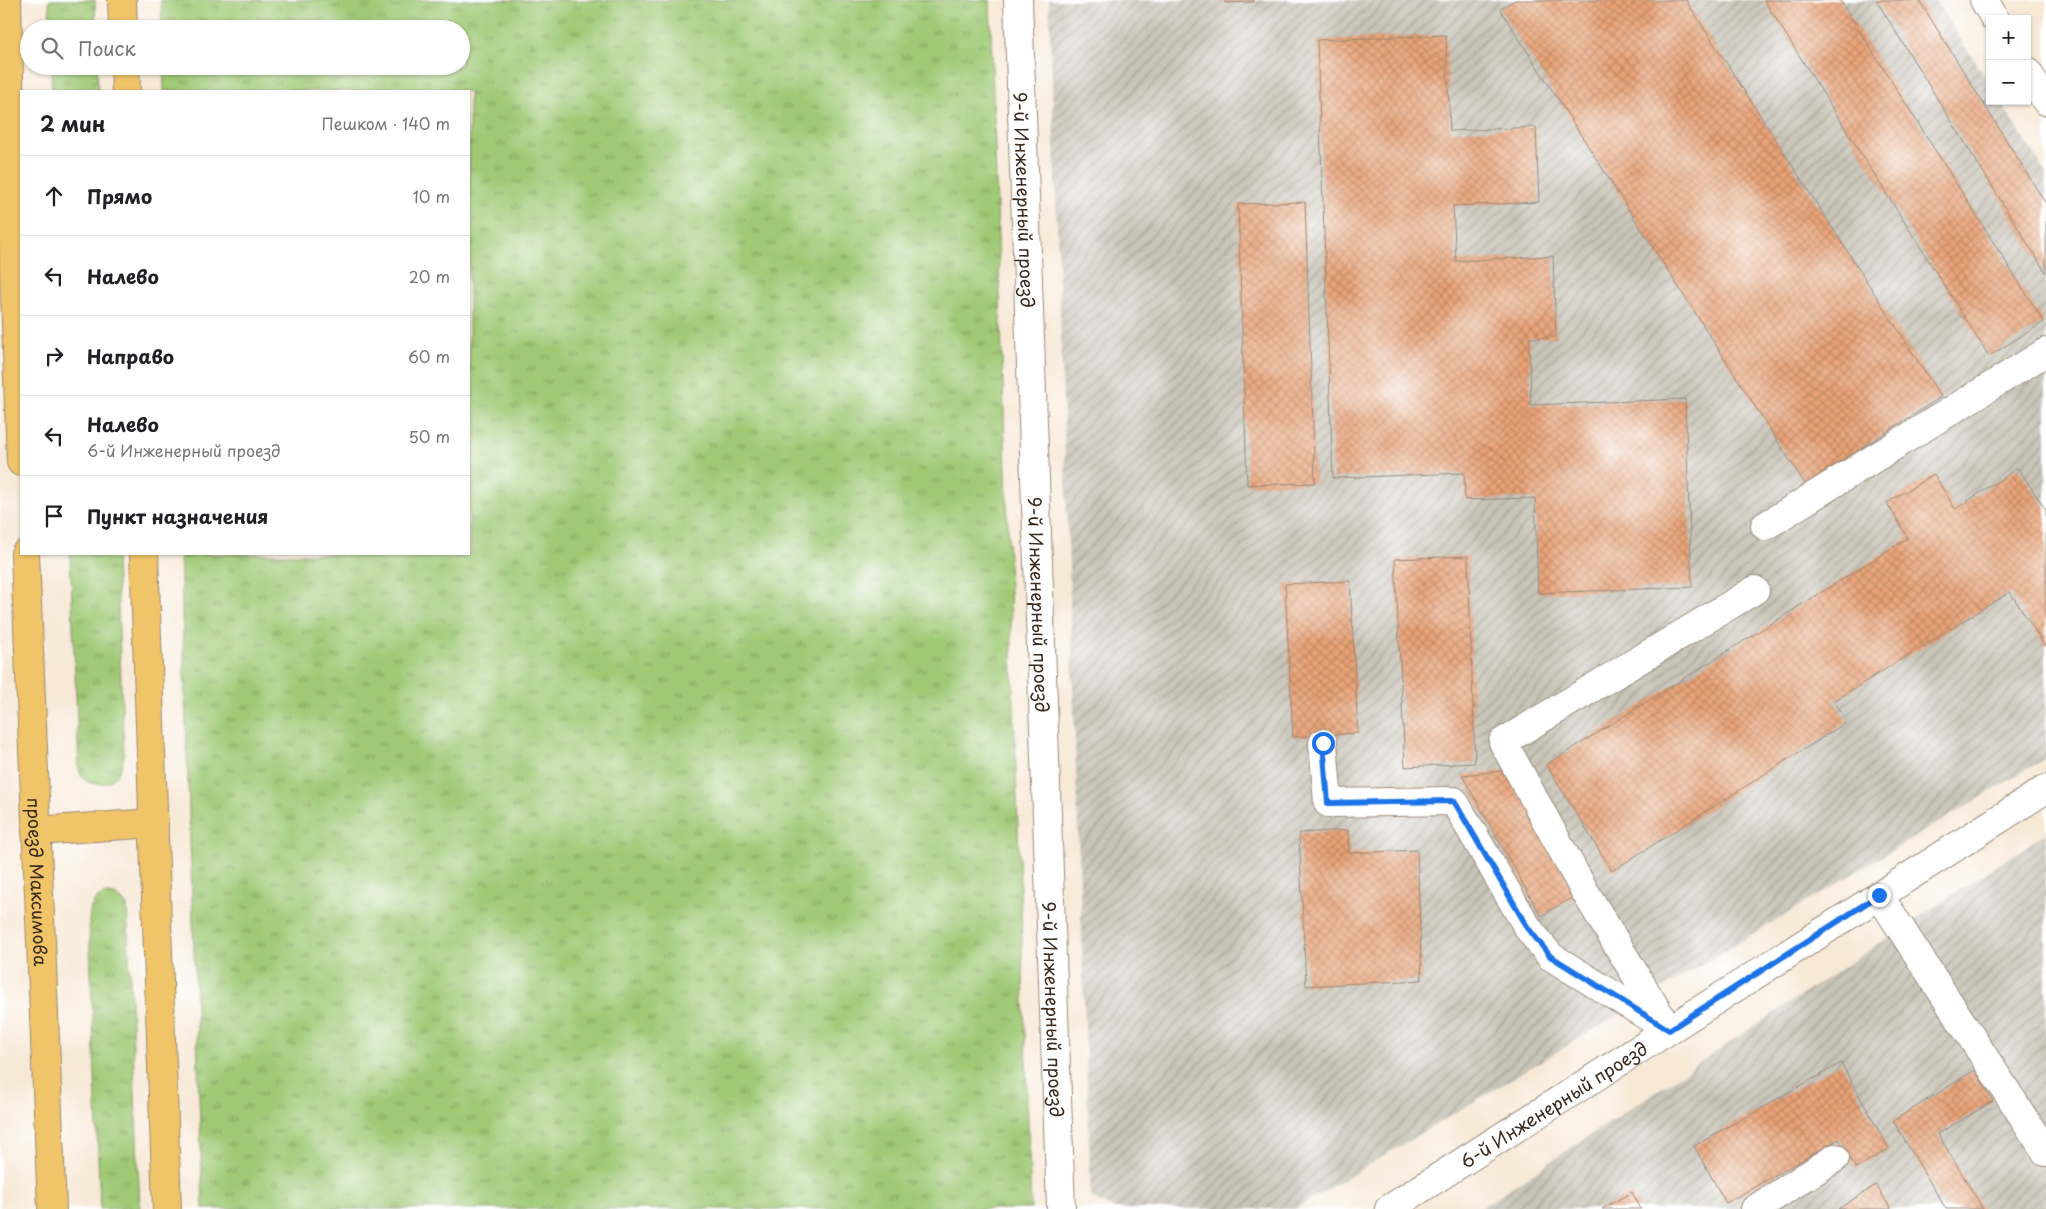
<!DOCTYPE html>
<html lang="ru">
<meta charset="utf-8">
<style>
:root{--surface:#fff;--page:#f6f6f6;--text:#202124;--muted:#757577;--line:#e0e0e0}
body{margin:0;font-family:"Playpen Sans",sans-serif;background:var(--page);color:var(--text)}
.controls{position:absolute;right:15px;top:15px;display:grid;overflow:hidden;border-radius:0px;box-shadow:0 1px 4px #0004}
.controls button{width:45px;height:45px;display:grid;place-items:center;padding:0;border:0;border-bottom:1px solid var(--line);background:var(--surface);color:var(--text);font:25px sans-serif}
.stop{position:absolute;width:15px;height:15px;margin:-11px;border:4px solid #1a73e8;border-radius:50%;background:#fff}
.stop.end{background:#1a73e8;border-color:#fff;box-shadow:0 1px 5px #0008}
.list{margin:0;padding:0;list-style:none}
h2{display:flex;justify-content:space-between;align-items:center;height:65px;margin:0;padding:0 20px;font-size:21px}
h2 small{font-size:16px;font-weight:400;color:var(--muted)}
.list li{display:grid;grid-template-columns:32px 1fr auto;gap:15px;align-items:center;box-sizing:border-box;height:80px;padding:0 20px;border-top:1px solid var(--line)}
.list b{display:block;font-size:19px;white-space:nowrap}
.list p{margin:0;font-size:16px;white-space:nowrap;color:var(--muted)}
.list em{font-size:16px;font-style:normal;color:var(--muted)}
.icon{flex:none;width:28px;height:28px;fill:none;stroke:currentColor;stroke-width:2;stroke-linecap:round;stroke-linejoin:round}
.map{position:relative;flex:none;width:2046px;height:1209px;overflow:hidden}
.search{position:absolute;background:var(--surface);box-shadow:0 1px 4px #0004;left:20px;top:20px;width:450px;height:55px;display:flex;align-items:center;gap:12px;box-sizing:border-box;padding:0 18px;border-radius:28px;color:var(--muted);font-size:19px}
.panel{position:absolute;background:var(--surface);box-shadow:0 1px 4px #0004;left:20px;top:90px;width:450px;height:465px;border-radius:0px}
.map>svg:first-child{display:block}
.industrial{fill:url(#industrial-furrows)}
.grass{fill:url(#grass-tufts);stroke:#6d7a4a}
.building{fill:url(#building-cross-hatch)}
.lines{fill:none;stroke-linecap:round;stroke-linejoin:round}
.minor-casing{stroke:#9a8a7a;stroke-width:30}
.major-casing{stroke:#9a8a7a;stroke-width:30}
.minor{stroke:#fff;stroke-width:28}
.major{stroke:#f0c469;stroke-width:28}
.route{stroke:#1a73e8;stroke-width:6}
.labels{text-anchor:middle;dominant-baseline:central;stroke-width:4.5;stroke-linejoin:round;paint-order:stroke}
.street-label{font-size:18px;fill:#3b2a1e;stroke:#fff}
</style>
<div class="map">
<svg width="2046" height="1209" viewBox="0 0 2046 1209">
<defs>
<pattern id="industrial-furrows" width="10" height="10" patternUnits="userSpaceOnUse" patternTransform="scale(1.25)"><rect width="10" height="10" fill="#c8c4b8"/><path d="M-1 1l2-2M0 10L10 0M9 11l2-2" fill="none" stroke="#a49f95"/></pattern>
<pattern id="grass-tufts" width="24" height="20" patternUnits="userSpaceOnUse" patternTransform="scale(1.25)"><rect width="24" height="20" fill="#9fc975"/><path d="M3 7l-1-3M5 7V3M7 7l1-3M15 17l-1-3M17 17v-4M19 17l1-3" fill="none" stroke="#83a35f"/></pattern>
<pattern id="building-cross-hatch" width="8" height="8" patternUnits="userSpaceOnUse" patternTransform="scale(1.25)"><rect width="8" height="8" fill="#e9a377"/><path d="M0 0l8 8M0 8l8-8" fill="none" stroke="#be8561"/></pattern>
</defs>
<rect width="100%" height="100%" fill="#fff"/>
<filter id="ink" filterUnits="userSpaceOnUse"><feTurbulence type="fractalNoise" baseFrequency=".02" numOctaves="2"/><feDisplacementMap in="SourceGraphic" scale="10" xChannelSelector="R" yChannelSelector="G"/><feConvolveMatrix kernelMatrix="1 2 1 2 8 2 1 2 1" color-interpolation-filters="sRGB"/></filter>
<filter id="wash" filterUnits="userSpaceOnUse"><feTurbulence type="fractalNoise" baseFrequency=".0096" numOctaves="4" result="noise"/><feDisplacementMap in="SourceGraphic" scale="20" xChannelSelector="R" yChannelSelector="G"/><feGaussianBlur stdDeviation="1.12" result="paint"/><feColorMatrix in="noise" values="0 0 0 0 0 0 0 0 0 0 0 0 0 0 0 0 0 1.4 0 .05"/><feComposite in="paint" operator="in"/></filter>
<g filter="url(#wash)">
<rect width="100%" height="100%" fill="#f8e9d7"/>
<!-- industrial -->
<g class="industrial">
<polygon points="1049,0 1935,0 1990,85 1990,101 2000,101 2046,173 2046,758 1295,1209 1115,1209 1091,1198"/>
<polygon points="2046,833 2046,1209 1479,1209"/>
</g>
<!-- grass -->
<g class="grass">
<polygon points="49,0 95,0 96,29 50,29"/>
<polygon points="161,0 990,0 1031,1209 203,1209 180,554 469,554 469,91 164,91 163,66 461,66 461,29 162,29"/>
<polygon points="51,66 97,66 98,91 52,91"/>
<path d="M70 554H116L124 757C121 772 113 785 96 784 92 784 87 782 85 780 82 778 80 773 79 770Z"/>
<path d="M105 894C116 894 120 897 127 906L140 1209H100L89 921C90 908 92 899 105 894Z"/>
</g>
<g id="blocks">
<!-- building -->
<g class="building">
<polygon points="1225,0 1254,0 1254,2 1225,3"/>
<polygon points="1515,0 1686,0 1941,397 1805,484 1500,9"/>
<polygon points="1764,0 1840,0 2044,322 1989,356"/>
<polygon points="1876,0 1919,0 2046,204 2046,273"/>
<polygon points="1446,35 1450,131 1536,127 1539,202 1453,206 1456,261 1553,256 1556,337 1529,338 1531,405 1685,399 1692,587 1538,593 1535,498 1465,500 1464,473 1333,478 1317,40"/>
<polygon points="1305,202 1315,483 1247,485 1238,204"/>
<polygon points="2018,468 2046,510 2046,645 2045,646 2010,592 1834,701 1847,722 1612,871 1546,765 1908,538 1887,503 1934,474 1955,509"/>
<polygon points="1468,556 1475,763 1405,767 1395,559"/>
<polygon points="1350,581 1358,733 1293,737 1285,584"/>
<polygon points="1509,770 1577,895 1541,916 1462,775"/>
<polygon points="1348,830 1349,853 1417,850 1422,980 1306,986 1299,833"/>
<polygon points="1841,1063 1889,1149 1856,1168 1839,1139 1726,1203 1694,1146"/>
<polygon points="1975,1070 1993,1101 1938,1134 1983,1209 1946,1209 1893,1121"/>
<polygon points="1876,1185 1891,1209 1838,1209"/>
<polygon points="1632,1192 1641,1209 1602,1209"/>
</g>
</g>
</g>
<g filter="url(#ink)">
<use href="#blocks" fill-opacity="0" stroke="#9a8a7a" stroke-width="1"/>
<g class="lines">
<!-- minor casing -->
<g class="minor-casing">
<g id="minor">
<path id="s1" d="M1018 0 1061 1209"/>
<polyline points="1984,0 1995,19"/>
<polyline points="2027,71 2046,101"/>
<polyline points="1765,526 2046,352"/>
<polyline points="1323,743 1328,803 1454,801 1528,928 1550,956 1663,1026"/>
<polyline points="1879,895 2046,1152"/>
<polyline points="1669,1030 1584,890 1503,742 1755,590"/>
<path id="s2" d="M1389 1209 2046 789"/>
<polyline points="1755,1209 1835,1158"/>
</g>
</g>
<!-- major casing -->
<g class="major-casing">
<g id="major">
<polyline points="7,0 14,268 21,462"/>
<polyline points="122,0 123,29"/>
<polyline points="125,66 126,91"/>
<path id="s3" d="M25 554 52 1209"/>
<polyline points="144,554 167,1209"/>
<polyline points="36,831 154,823"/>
</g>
</g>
<!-- minor -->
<use href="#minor" class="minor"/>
<!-- major -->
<use href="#major" class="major"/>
</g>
</g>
<g class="lines" filter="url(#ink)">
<!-- route -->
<polyline class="route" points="1323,743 1328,803 1454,801 1528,928 1550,956 1669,1030 1879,895"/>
</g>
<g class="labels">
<!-- street labels -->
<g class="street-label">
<text stroke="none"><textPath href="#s1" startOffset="200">9-й Инженерный проезд</textPath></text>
<text stroke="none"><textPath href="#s1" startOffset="605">9-й Инженерный проезд</textPath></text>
<text stroke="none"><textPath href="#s3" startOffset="328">проезд Максимова</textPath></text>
<text stroke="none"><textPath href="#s1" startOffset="1010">9-й Инженерный проезд</textPath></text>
<text stroke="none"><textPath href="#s2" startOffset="195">6-й Инженерный проезд</textPath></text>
</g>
</g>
</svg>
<div class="controls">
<button>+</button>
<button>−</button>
</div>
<div class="stop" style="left:1323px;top:743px"></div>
<div class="stop end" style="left:1879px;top:895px"></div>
<div class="search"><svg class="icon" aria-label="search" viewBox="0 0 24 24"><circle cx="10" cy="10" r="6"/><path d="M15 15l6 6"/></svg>Поиск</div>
<section class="panel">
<h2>2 мин<small>Пешком · 140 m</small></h2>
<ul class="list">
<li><svg class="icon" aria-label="ahead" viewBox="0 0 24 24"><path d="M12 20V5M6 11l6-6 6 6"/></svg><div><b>Прямо</b></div><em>10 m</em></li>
<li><svg class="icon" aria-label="left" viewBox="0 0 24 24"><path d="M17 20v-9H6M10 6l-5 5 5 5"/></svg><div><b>Налево</b></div><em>20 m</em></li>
<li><svg class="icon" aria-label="right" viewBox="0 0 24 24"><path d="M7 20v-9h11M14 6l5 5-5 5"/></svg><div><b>Направо</b></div><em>60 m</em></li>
<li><svg class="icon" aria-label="left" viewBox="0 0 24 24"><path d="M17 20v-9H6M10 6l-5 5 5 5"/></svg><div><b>Налево</b><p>6-й Инженерный проезд</p></div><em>50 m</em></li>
<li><svg class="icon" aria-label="arrive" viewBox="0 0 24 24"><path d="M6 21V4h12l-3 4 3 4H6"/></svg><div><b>Пункт назначения</b></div></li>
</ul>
</section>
</div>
